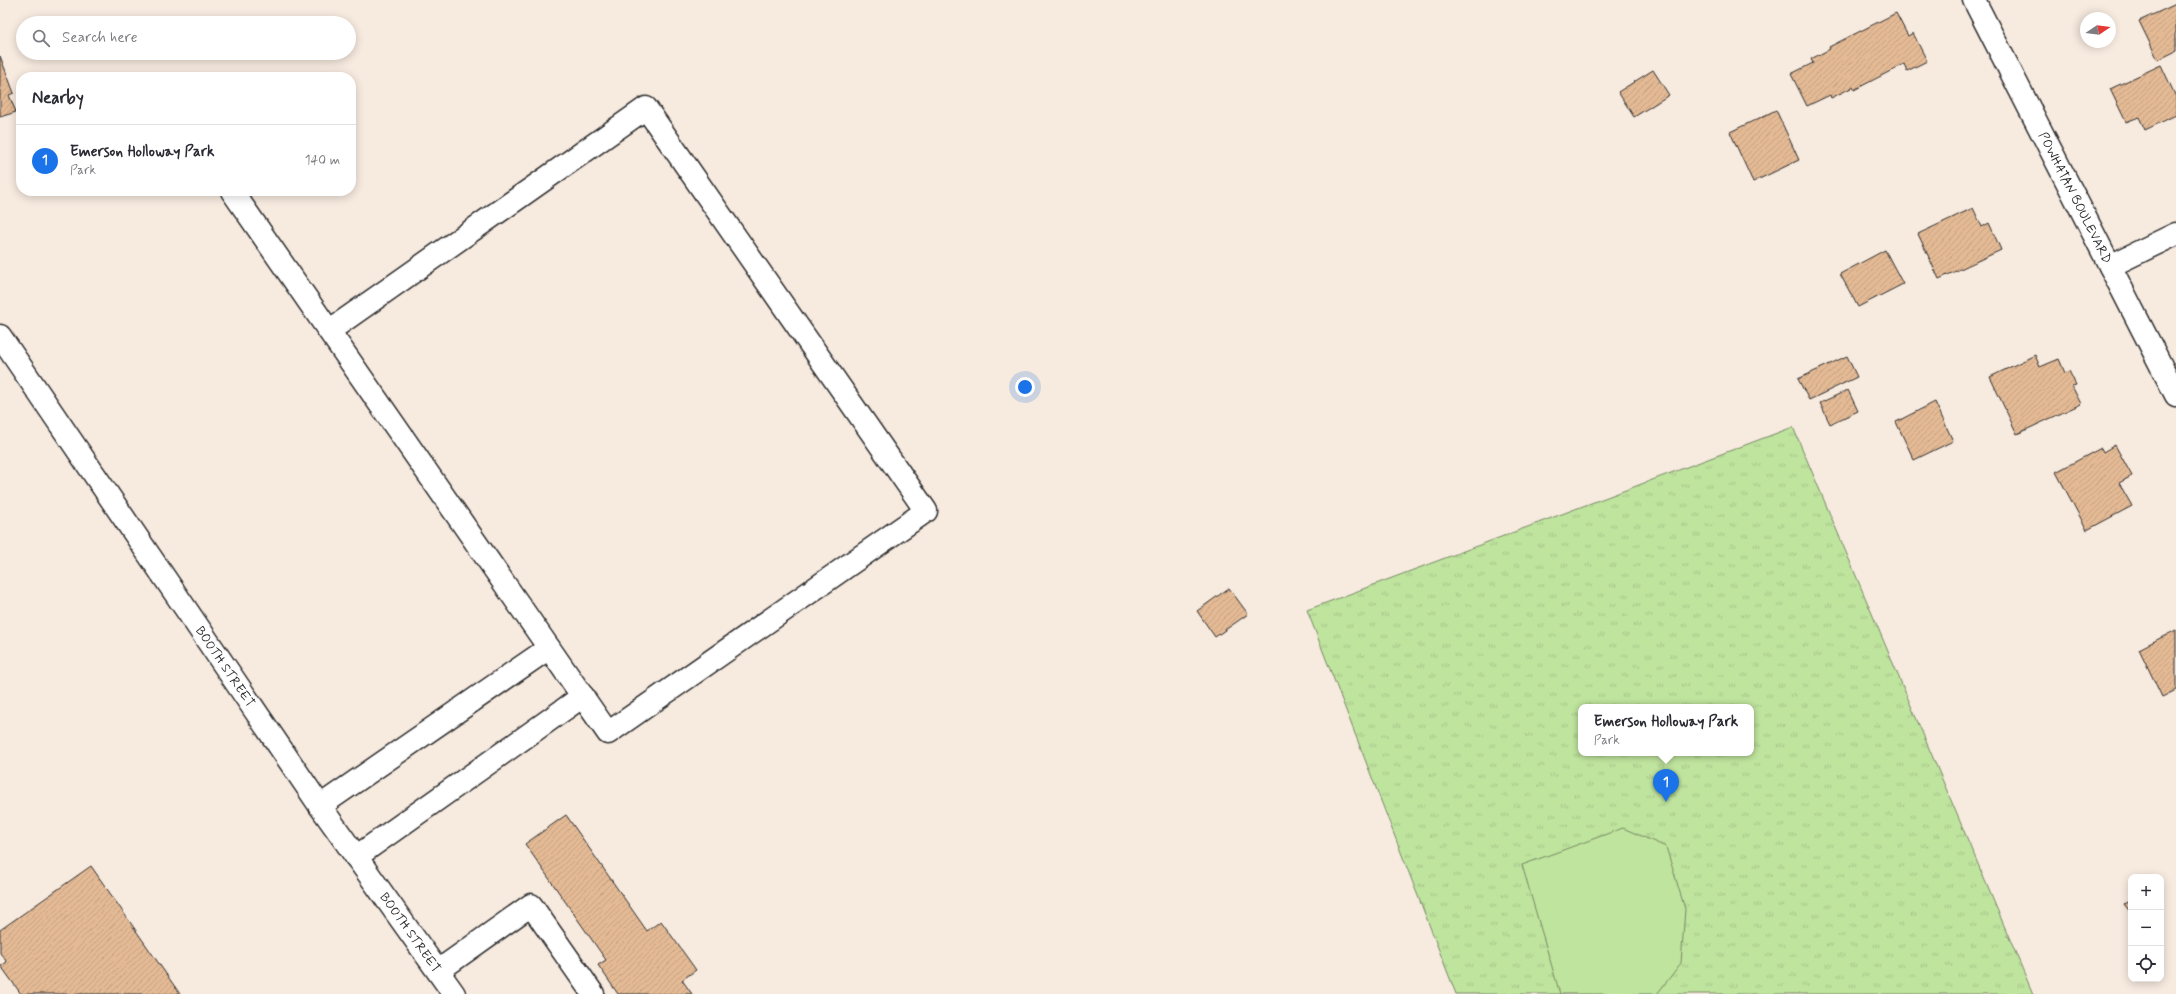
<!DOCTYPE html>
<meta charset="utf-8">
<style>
:root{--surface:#fff;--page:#f7f7f7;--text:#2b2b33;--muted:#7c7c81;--line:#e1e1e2;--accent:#1a73e8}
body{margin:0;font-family:Mynerve,sans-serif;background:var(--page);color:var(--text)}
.controls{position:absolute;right:12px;bottom:12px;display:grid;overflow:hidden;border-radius:8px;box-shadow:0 2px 10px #0003}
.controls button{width:36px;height:36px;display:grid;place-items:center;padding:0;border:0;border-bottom:1px solid var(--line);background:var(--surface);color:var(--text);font:20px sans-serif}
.compass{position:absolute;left:2080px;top:12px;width:36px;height:36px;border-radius:50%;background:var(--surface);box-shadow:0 2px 10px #0003;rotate:77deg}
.you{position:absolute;left:1025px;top:387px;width:14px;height:14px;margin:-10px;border:3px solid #fff;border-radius:50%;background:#1a73e8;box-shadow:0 0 0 6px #1a73e833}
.badge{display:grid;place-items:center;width:26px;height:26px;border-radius:50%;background:var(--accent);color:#fff;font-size:13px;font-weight:700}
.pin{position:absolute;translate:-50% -33px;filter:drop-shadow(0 1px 2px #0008)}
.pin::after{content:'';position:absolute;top:21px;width:14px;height:12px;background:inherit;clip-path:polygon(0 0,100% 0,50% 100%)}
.popup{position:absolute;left:1578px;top:704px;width:176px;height:52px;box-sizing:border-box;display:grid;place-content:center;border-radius:8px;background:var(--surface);filter:drop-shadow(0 1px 3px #0005);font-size:13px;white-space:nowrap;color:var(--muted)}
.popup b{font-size:15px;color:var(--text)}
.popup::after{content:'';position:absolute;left:50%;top:100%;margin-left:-8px;border:8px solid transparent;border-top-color:var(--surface)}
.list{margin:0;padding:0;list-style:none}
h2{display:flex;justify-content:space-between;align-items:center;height:52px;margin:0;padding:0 16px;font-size:17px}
h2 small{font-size:13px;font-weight:400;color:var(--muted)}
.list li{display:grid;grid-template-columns:26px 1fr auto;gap:12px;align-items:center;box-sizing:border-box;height:72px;padding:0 16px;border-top:1px solid var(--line)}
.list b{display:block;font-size:15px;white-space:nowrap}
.list p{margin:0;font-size:13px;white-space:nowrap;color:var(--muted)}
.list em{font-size:13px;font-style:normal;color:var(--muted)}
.icon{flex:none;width:22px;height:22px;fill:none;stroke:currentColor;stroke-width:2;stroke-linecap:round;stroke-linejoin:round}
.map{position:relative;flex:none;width:2176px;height:994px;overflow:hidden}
.search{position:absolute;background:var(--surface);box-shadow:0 2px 10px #0003;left:16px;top:16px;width:340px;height:44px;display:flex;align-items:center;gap:10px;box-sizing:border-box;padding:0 14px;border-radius:22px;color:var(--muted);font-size:15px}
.panel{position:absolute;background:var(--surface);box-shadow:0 2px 10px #0003;left:16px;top:72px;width:340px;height:124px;border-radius:16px}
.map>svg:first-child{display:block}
.grass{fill:url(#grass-tufts);stroke:#758864;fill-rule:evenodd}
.garden{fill:#bfe49e;stroke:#758864}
.building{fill:url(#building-hatch);stroke:#2b2b2b}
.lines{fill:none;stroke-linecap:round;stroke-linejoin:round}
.minor-casing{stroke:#2b2b2b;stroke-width:25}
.minor{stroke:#fff;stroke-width:22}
.labels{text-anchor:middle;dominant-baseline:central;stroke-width:3.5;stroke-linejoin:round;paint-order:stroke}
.street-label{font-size:13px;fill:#2b2b2b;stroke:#fff}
</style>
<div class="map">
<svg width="2176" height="994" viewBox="0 0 2176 994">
<defs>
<pattern id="grass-tufts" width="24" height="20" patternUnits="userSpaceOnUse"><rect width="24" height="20" fill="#bfe49e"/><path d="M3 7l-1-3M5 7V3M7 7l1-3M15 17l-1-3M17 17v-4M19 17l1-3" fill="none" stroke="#a4c488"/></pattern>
<pattern id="building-hatch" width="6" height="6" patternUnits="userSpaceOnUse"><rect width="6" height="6" fill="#e4ba95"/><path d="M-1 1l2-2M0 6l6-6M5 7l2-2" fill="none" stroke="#c4a081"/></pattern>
</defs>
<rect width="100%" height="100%" fill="#f7eadf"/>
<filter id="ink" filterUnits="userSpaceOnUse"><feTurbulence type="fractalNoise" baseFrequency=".025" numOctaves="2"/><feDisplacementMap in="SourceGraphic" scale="8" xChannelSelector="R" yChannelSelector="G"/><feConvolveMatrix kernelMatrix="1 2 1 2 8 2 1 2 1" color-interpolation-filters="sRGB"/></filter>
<g filter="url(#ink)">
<!-- grass -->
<path class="grass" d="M1793 427 2033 994H1456L1307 610ZM1581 707H1751V753H1581Z"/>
<!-- garden -->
<polygon class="garden" points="1623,828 1666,847 1685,909 1681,963 1657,994 1560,994 1522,865"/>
<!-- building -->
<g class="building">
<polygon points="2176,4 2176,51 2158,60 2139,21"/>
<polygon points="1896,13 1908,36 1913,33 1927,61 1907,71 1904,64 1854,90 1853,87 1831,98 1830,95 1807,106 1791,74 1813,63 1811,59 1830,49 1829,47"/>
<polygon points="0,56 14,93 9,95 16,112 0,117"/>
<polygon points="2161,65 2176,97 2176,115 2145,130 2139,117 2126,122 2110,89"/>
<polygon points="1653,70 1669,95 1634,117 1618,92"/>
<polygon points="1776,110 1799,160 1753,182 1730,132"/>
<polygon points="1973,208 1982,227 1989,223 2001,250 1939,279 1918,234"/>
<polygon points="1885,250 1903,284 1858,307 1840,274"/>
<polygon points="2035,355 2040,367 2059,359 2065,373 2069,371 2076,385 2072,386 2081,404 2017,434 1990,377"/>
<polygon points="1847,356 1857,377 1809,400 1798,379"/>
<polygon points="1848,390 1858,411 1830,424 1820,403"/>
<polygon points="1935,402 1953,441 1914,460 1896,422"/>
<polygon points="2115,445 2132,476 2119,483 2132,506 2087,530 2056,472 2101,448 2103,452"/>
<polygon points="1229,588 1248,614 1215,637 1197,611"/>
<polygon points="2176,630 2176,690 2162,697 2139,649"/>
<polygon points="566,815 647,931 661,921 696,970 682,980 692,994 618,994 598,965 606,960 525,844"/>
<polygon points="91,866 180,994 21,994 1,966 7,962 0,953 0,930"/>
<polygon points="2131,899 2131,913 2124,904"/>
</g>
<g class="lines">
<!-- minor casing -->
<g class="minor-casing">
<g id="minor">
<path id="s1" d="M1974 0 2176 395"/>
<polyline points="232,191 608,733 926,511 646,108 329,331"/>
<polyline points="2110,266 2176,234"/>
<path id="s2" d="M0 336 320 806 454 994"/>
<polyline points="320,806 549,648"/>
<polyline points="356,857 583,696"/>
<polyline points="438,971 531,905 593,994"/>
</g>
</g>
<!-- minor -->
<use href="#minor" class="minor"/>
</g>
</g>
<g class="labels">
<!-- street labels -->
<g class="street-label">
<text stroke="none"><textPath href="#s1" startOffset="222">POWHATAN BOULEVARD</textPath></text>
<text stroke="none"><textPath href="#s2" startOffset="400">BOOTH STREET</textPath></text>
<text stroke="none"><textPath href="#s2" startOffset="724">BOOTH STREET</textPath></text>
</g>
</g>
</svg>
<div class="controls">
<button>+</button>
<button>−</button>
<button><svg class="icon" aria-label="locate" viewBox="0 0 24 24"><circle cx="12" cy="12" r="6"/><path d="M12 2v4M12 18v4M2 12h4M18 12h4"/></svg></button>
</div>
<svg class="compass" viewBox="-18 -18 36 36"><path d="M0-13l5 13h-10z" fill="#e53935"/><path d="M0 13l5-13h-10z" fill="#7c7c81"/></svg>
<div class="you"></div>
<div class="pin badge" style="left:1666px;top:802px">1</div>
<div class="popup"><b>Emerson Holloway Park</b>Park</div>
<div class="search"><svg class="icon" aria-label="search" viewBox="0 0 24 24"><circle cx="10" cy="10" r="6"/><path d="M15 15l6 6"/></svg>Search here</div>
<section class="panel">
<h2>Nearby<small></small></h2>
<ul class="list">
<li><span class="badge">1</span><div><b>Emerson Holloway Park</b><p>Park</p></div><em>140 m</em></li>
</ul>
</section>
</div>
